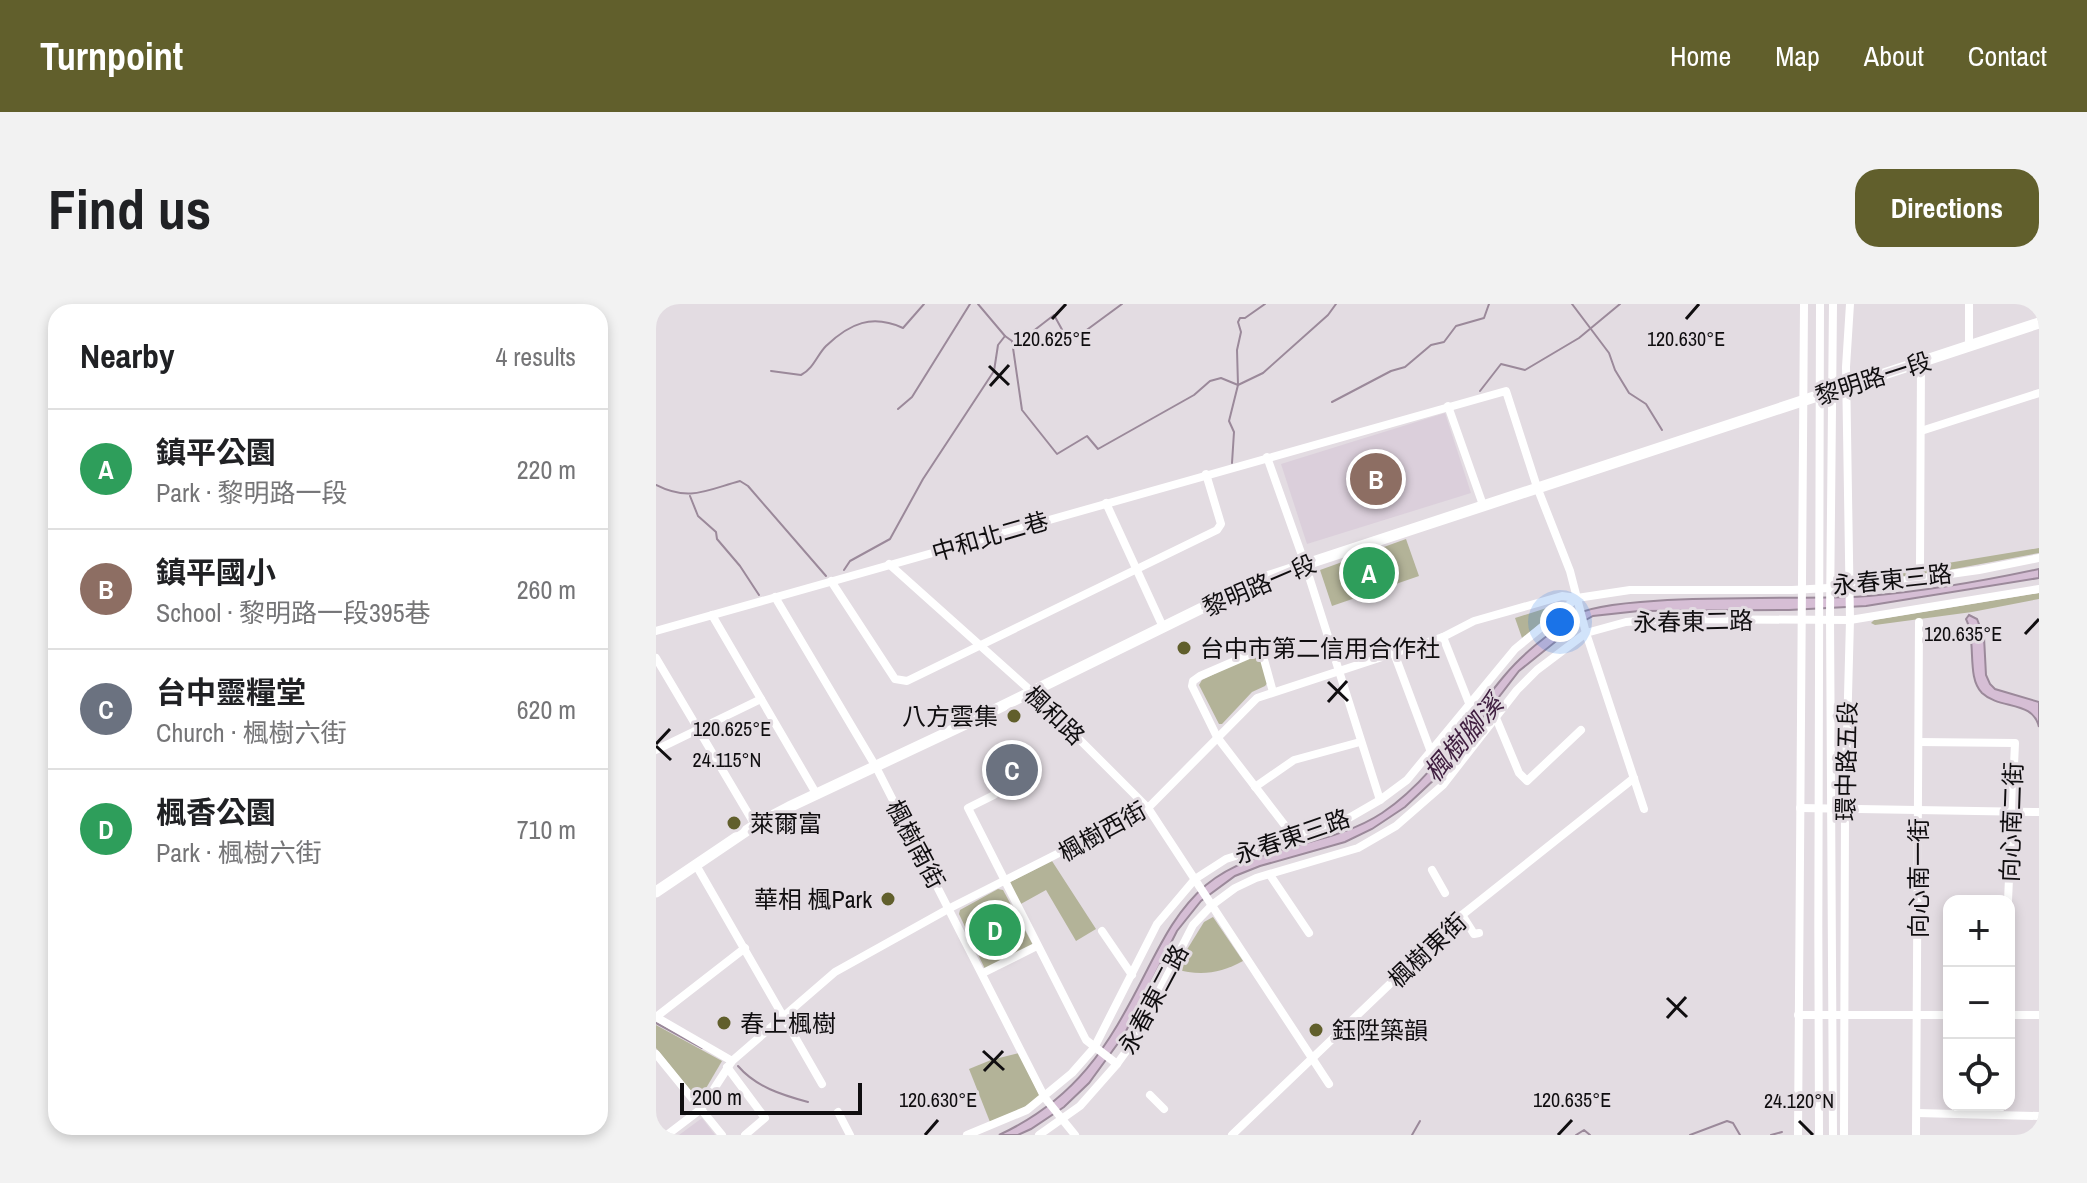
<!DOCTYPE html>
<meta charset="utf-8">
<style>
:root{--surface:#fff;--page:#f2f2f2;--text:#202124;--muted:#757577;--line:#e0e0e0;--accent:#615f2c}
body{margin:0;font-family:"Archivo Narrow","Noto Sans TC",sans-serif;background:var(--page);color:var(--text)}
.controls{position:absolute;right:24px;bottom:24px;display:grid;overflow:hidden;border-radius:16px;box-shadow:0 4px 12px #0003}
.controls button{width:72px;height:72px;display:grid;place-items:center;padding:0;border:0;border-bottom:2px solid var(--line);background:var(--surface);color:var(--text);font:40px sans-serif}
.scale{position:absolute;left:24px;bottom:20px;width:182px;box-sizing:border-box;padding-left:8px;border:4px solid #100e10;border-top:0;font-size:22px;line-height:28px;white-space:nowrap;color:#100e10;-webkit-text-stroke:6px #e3dce2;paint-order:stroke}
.you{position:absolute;left:904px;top:318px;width:28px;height:28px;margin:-20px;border:6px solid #fff;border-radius:50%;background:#1a73e8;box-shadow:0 0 0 12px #1a73e833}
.badge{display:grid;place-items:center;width:52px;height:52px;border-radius:50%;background:var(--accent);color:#fff;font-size:26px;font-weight:700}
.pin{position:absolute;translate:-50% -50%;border:4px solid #fff;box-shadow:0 2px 8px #0006}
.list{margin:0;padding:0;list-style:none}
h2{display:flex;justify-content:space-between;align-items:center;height:104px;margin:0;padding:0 32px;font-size:34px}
h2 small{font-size:26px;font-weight:400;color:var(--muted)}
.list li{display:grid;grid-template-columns:52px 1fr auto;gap:24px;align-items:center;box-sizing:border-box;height:120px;padding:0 32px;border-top:2px solid var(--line)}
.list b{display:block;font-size:30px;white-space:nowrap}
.list p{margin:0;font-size:26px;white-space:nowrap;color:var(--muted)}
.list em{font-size:26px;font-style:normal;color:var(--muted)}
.icon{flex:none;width:44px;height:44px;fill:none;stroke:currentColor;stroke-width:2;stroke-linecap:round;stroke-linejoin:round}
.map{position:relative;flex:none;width:1383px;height:831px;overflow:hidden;border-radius:24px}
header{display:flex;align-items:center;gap:48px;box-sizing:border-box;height:112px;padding:0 40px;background:var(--accent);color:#fff}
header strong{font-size:38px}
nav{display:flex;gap:44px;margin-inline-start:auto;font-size:28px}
.intro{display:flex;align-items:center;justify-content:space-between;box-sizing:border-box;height:192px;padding:0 48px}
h1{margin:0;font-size:56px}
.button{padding:20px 36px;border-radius:24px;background:var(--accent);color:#fff;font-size:28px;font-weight:700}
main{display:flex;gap:48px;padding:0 48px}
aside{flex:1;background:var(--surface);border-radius:24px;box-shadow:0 4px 12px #0003}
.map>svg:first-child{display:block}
.built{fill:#dbcfdb}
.green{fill:#b3b398}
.water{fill:#d6bed5;stroke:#9b899a;stroke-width:2}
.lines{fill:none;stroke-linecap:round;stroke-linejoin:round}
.stream{stroke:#9b899a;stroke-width:2}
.minor{stroke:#fff;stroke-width:8}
.major{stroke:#fff;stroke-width:11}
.ticks{fill:none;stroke:#100e10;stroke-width:3}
.poi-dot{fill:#615f2c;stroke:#e3dce2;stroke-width:3}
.labels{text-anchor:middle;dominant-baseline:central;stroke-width:6;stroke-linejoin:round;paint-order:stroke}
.street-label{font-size:24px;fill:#100e10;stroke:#e3dce2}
.poi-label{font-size:24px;fill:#100e10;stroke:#e3dce2;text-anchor:start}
.water-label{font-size:26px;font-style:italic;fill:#412041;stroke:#e3dce2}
.ticks-label{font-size:20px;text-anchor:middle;fill:#100e10;stroke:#e3dce2;stroke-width:6;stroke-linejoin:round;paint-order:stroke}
</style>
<header>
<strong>Turnpoint</strong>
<nav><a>Home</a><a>Map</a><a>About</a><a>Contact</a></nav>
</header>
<div class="intro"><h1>Find us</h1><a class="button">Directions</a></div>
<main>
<aside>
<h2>Nearby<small>4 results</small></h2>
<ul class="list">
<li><span class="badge" style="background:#2e9e5b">A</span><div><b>鎮平公園</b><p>Park · 黎明路一段</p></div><em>220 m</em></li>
<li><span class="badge" style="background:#8d6e63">B</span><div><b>鎮平國小</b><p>School · 黎明路一段395巷</p></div><em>260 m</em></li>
<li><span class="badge" style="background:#6b7280">C</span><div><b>台中靈糧堂</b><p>Church · 楓樹六街</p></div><em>620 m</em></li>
<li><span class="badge" style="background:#2e9e5b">D</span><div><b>楓香公園</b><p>Park · 楓樹六街</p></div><em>710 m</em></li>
</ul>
</aside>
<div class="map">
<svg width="1383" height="831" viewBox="0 0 1383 831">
<rect width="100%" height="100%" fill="#e3dce2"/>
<!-- built -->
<g class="built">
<polygon points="789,109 815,189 651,240 625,160"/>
<polygon points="46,814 59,831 23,831"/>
</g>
<!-- green -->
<g class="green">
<polygon points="750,235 763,272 676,302 664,266"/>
<polygon points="1383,244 1383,249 1277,269 1219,276 1213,272"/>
<polygon points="1383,289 1383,295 1316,308 1219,321 1215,319 1218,316"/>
<polygon points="900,301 906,302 866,334 859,314"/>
<polygon points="597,351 603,351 612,378 609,382 596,388 566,420 563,420 543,381 546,376"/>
<polygon points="396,557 440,625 420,637 390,586 363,601 354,578"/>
<polygon points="342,585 347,586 377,641 329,665 303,610 304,606"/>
<path d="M557 613 587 657C564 670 543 672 519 665L548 618Z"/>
<polygon points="0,721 66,757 46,791 39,792 0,744"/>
<polygon points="363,749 384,793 367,804 334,818 313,765 335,756"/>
</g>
<!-- water -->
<g class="water">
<path d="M1383 265V274L1210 302 1133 306 983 307 937 312 919 322 863 367 782 472 749 503 716 525 689 538 604 562 579 572 545 597 521 627 468 731 433 779 408 803 375 825 362 831H343C420 795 452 743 489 670 506 637 521 606 550 581 599 540 673 544 726 509 778 474 809 418 849 371 867 349 893 330 916 313 949 287 1157 297 1213 292 1270 287 1327 277 1383 265Z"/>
<path d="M1313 311 1321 315 1328 333 1330 371 1334 380 1339 385 1383 398V423C1377 396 1344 406 1326 389 1310 373 1321 338 1310 315Z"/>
</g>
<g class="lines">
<!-- stream -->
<g class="stream">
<polyline points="322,0 349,32"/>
<polyline points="916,0 953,49 959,66 973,89 990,100 1006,126"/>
<polyline points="358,43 363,37 375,36 376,28 398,11 409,31 417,36 466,0"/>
<path d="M115 67 145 71C158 64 161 51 170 42 194 19 216 10 247 24L268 0"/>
<polyline points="824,87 845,60 869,66 923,34 964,0"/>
<polyline points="676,98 735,67 749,63 775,41 788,38 800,22 828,14 833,0"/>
<polyline points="242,105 256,93 314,0"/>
<polyline points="576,159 578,128 573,117 582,81 581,46 585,28 582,18 584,14 589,14 609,0"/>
<path d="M0 181C33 198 51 186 84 177L92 182 170 272"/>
<polyline points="34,192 42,212 60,228 61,235 84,262 103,291"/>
<polyline points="188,266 194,257 234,235 267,175 338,67 342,41 349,32 356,37 366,106 401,150 431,132 442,145 538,91 554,77 565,74 582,81 607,69 672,11 680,0"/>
<polyline points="0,719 46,744"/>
<path d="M82 762C100 783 126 791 152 798"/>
<polyline points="756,831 764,817"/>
<polyline points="920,831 928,826 934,831"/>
<polyline points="1034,831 1071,817 1077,819 1084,831"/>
<polyline points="1115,831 1126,828"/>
</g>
<!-- minor -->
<g class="minor">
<polyline points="1177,0 1174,311 1177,831"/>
<polyline points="1313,0 1313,42"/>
<polyline points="792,102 827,201"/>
<polyline points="1265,127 1383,89"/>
<polyline points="611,153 649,260 724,496"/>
<polyline points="450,199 507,323"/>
<polyline points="233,260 375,387 492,504 673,780"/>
<polyline points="1264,263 1265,58"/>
<polyline points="175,277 239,375 251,377 561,226 565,220 550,170"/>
<polyline points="119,293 220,463 389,794 419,831"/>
<polyline points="56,311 161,491"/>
<polyline points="0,327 850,87 881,183 914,267 930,329 988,505"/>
<polyline points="787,333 813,399"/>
<polyline points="738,349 775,448"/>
<polyline points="0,354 99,521"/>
<polyline points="617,388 607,352 602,347 544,372 537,377 536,382 561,433 637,532"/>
<polyline points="840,414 863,469 871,477 925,426"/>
<polyline points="1263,438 1359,439 1352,597"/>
<polyline points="0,446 105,395"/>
<polyline points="599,483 638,456 704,438"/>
<polyline points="338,491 312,504 430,736 461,760"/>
<polyline points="1144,504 1383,508"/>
<polyline points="40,561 166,780"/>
<polyline points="776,566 789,589"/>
<polyline points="614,571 653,629"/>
<polyline points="806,611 818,630 823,629"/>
<polyline points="446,627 476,671"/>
<polyline points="327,669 381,642"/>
<polyline points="1142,711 1293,711"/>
<polyline points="1353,711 1383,711"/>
<polyline points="0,713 89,644"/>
<polyline points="0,713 76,757"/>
<polyline points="0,750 66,831"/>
<polyline points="71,763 109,814 89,831"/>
<polyline points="494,791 508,805"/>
<polyline points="182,808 194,831"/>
<polyline points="1261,809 1383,812"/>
<polyline points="11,831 45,805 76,757 179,668 294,604 492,504 601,394 787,333 818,317 906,292 921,294"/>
<polyline points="311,831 371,806 416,769 438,744 501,620 539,575 570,555 686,518 724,496 751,476 859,345 921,294 974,286 1136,286 1209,282 1323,266 1383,254"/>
<polyline points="383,831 424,802 461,760 479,735 537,621 556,601 579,584 600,574 702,544 740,522 787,481 861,386 881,366 930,329 970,318 1006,315 1194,316 1383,285"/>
<polyline points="576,831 806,611 978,474"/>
<polyline points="1142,831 1148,0"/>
<path d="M1163 831C1161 554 1164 277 1164 0"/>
<polyline points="1188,831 1189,506 1194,316 1190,63 1194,0"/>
<polyline points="1260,831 1263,318"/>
</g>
<!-- major -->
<polyline class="major" points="0,588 99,521 133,503 318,416 605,275 1383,19"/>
</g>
<!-- ticks -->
<path class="ticks" d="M396 15 410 0M1030 15 1043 0M333 62 353 81M334 82 353 61M1369 330 1383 315M672 378 692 397M672 398 691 377M0 440 14 425M0 442 15 456M1011 694 1031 713M1011 714 1030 693M327 747 348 766M328 767 347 747M1143 817 1157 831M269 831 282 816M902 831 916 816"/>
<!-- markers -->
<g class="poi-dot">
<circle cx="528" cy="344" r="8"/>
<circle cx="358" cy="412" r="8"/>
<circle cx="78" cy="519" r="8"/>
<circle cx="232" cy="595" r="8"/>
<circle cx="68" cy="719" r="8"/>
<circle cx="660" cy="726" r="8"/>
</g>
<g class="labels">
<!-- street labels -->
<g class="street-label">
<text transform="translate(1217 74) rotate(-18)">黎明路一段</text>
<text transform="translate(334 232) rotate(-16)">中和北二巷</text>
<text transform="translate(1236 275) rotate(-6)">永春東三路</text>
<text transform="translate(603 281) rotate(-23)">黎明路一段</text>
<text transform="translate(1037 317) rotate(-1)">永春東二路</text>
<text transform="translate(399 411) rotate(44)">楓和路</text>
<text transform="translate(1190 457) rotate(-89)">環中路五段</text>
<text transform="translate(1355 518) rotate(-88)">向心南二街</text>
<text transform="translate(446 527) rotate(-29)">楓樹西街</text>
<text transform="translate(636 532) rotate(-19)">永春東三路</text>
<text transform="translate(260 540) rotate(62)">楓樹南街</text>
<text transform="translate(1262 574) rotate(-90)">向心南一街</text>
<text transform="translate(771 646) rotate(-43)">楓樹東街</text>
<text transform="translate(497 695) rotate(-62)">永春東二路</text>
</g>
<!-- poi labels -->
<g class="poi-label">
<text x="544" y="344">台中市第二信用合作社</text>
<text x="342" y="412" text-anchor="end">八方雲集</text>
<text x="94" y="519">萊爾富</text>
<text x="216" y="595" text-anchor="end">華相 楓Park</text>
<text x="84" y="719">春上楓樹</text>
<text x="676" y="726">鈺陞築韻</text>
</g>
<!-- water labels -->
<g class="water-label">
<text transform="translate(807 434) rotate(-49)">楓樹腳溪</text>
</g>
</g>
<g class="ticks-label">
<text x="396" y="42">120.625°E</text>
<text x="1030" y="42">120.630°E</text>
<text x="1307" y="337">120.635°E</text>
<text x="76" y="432">120.625°E</text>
<text x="71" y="463">24.115°N</text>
<text x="282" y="803">120.630°E</text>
<text x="916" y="803">120.635°E</text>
<text x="1143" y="804">24.120°N</text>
</g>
</svg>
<div class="controls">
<button>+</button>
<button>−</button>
<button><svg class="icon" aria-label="locate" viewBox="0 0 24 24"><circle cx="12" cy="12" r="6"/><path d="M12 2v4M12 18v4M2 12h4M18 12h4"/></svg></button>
</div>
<div class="scale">200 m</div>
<div class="you"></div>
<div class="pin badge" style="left:713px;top:269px;background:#2e9e5b">A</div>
<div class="pin badge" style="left:720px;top:175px;background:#8d6e63">B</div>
<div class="pin badge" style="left:356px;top:466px;background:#6b7280">C</div>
<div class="pin badge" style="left:339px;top:626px;background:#2e9e5b">D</div>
</div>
</main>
